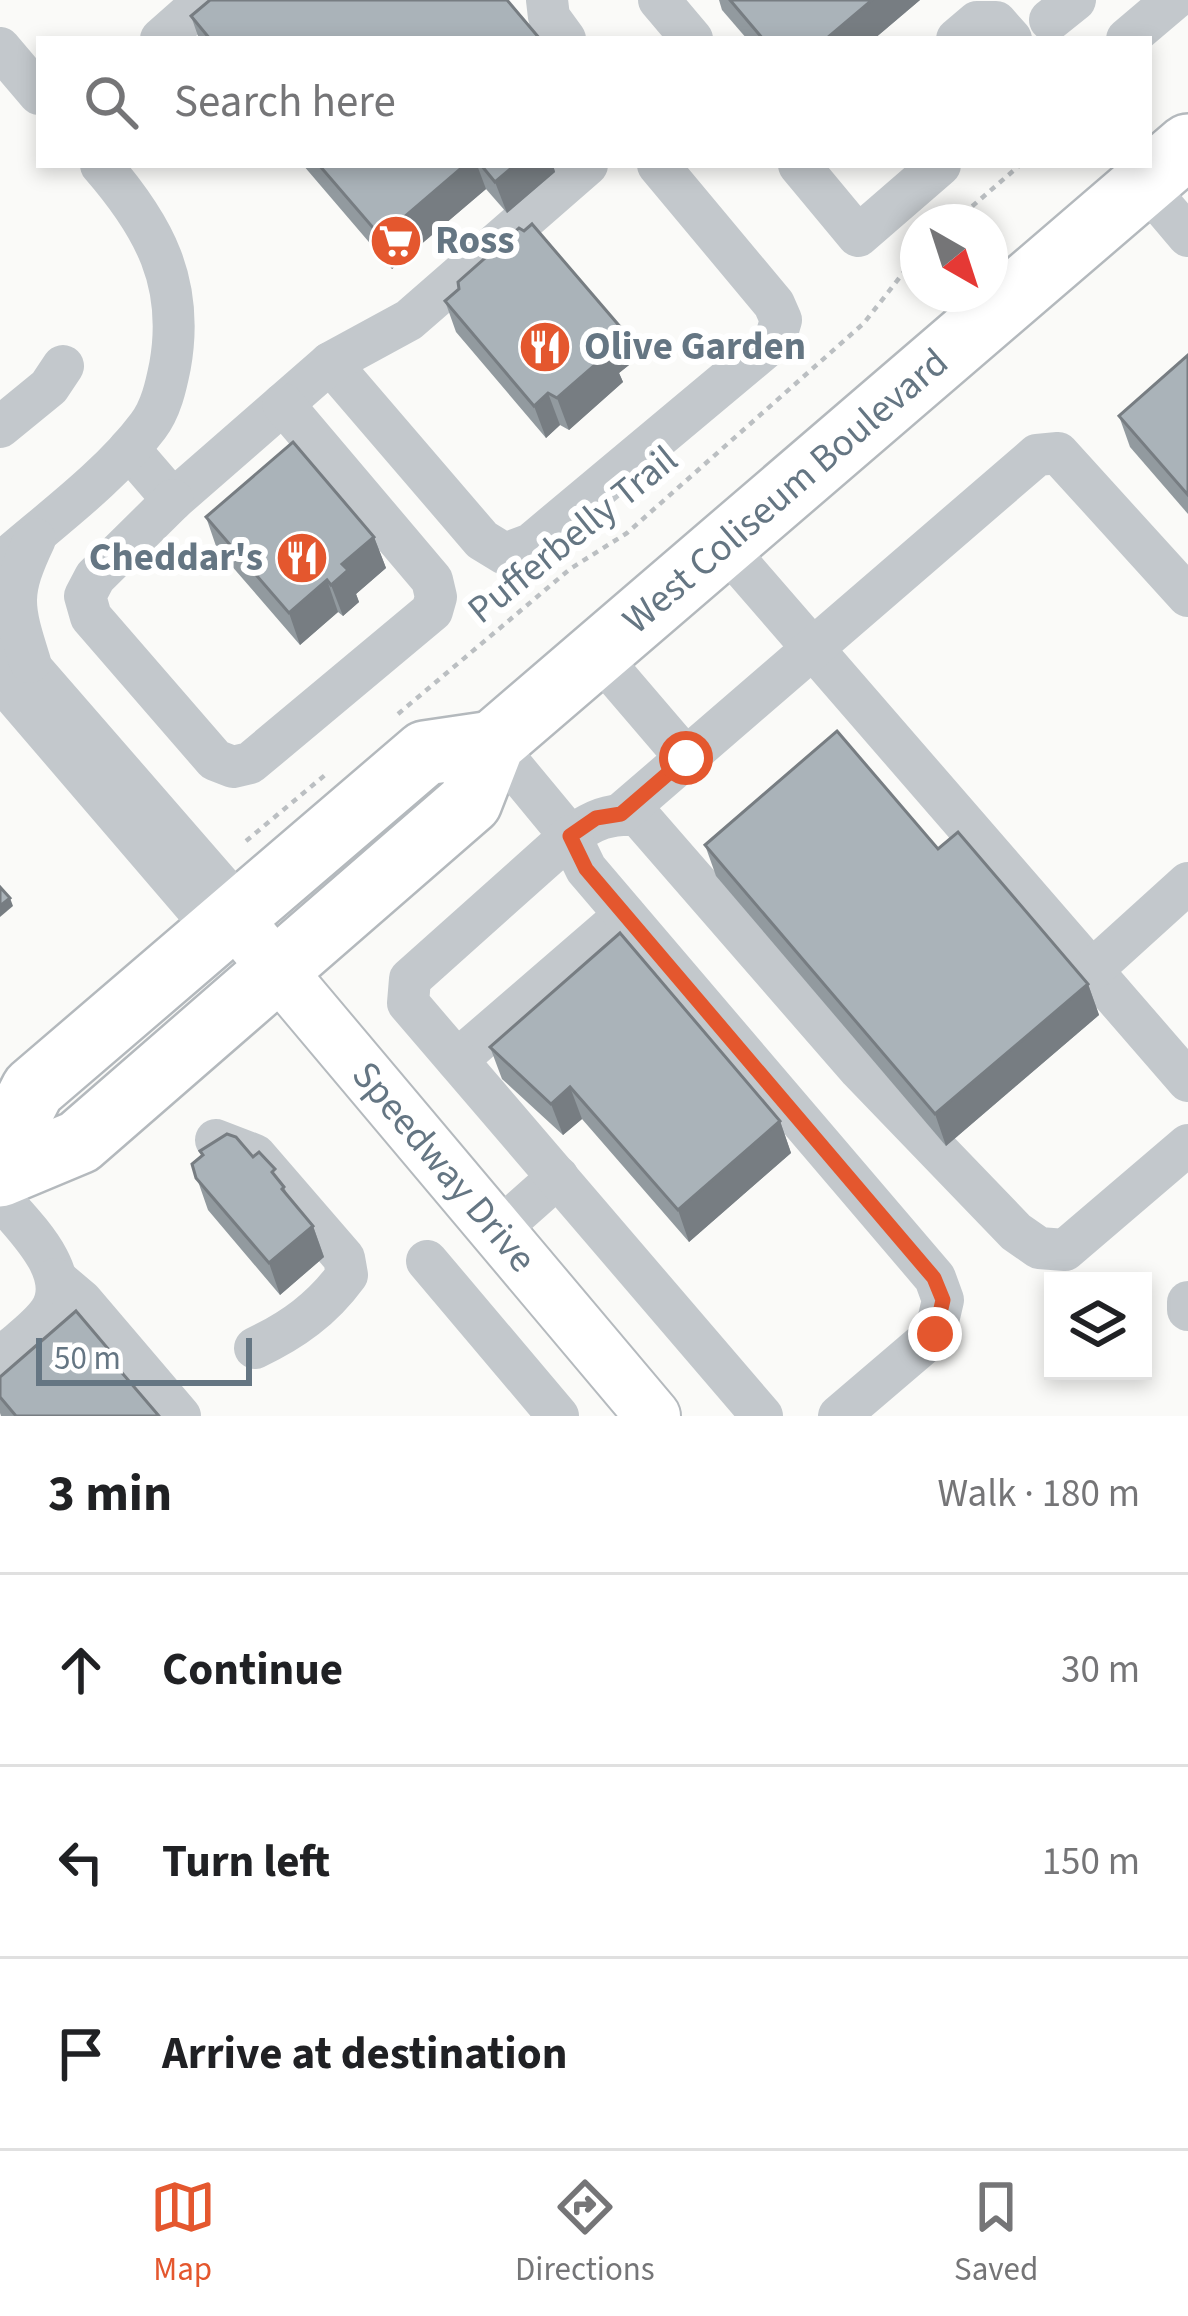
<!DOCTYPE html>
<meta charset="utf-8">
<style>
:root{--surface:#fff;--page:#f2f2f2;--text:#202124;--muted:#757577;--line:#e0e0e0;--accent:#e4572e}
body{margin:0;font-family:"Source Sans 3",sans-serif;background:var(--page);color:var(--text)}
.controls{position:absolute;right:36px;bottom:36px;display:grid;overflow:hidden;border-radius:0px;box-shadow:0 6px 18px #0003}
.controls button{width:108px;height:108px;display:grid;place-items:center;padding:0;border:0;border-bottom:3px solid var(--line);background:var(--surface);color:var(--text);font:60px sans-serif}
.compass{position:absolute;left:900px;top:204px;width:108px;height:108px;border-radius:50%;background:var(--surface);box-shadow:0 6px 18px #0003;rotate:141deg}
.scale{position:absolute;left:36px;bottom:30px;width:216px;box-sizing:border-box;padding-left:12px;border:6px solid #657683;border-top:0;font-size:33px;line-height:42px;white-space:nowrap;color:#657683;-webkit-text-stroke:9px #fff;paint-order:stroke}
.stop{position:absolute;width:36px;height:36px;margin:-27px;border:9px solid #e4572e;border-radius:50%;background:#fff}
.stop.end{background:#e4572e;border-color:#fff;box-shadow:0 3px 12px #0008}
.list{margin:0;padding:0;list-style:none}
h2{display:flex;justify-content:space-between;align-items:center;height:156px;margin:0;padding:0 48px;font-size:51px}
h2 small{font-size:39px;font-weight:400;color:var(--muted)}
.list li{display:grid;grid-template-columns:78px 1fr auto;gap:36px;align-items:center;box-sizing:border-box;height:192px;padding:0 48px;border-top:3px solid var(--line)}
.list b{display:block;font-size:45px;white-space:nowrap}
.list em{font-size:39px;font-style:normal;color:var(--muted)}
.icon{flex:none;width:66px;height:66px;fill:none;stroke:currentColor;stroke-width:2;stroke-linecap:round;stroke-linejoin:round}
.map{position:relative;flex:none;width:1188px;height:1416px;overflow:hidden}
.search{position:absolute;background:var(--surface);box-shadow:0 6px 18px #0003;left:36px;right:36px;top:36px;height:132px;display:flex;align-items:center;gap:30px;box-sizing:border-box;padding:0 42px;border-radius:0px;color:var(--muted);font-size:45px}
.sheet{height:732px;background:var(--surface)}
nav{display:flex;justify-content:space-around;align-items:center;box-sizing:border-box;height:168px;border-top:3px solid var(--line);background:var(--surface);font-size:33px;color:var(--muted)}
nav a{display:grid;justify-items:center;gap:6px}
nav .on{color:var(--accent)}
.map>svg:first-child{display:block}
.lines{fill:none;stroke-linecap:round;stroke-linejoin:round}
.major-casing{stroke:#b5babe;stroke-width:58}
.highway-casing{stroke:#b4b9bd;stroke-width:68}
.path{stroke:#bbbfc2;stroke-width:4.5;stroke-dasharray:6 6;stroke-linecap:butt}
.minor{stroke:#c3c8cc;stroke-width:42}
.major{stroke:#fff;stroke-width:54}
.highway{stroke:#fff;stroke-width:63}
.wall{fill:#929a9f}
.shaded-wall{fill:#777d82}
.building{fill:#aab3b9;stroke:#777d82;stroke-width:3}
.route{stroke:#e4572e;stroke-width:15}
.labels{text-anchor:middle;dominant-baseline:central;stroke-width:12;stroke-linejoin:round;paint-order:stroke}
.poi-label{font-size:39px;font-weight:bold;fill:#657683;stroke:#fff;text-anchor:start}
.street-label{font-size:39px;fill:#657683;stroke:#fff}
</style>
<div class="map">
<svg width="1188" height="1416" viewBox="0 0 1188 1416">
<rect width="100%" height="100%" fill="#fafaf8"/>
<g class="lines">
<!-- major casing -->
<g class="major-casing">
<g id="major">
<path id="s1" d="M233 917 653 1416"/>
</g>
</g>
<!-- highway casing -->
<g class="highway-casing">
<g id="highway">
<polyline points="0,1153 33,1089 425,753 493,743"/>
<path id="s2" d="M0 1175 79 1142 470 802 493 743 1188 146"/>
</g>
</g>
<!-- path -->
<g class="path">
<polyline points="954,222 1020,165"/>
<polyline points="398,714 570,569 627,533 864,323 918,254"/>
<polyline points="246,841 325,775"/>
</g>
<!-- minor -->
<g class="minor">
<polyline points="547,0 549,17 565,39"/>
<polyline points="659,0 692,39"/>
<polyline points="1050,20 1075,0"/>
<polyline points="161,39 205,0"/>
<polyline points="957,39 977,22 996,22 1011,39"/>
<polyline points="1127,39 1173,0"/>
<polyline points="0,48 39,94"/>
<polyline points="799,165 858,236 940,165"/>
<polyline points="1144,184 1188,236"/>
<polyline points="330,363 482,540 505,554 531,544 775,340 781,320 774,304 658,165"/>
<polyline points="0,427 49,387 63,366"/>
<polyline points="129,449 173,500 330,363 409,320 587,165"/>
<polyline points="173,500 95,577 85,596 91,617 215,760 233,767 250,763 432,611 436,597 432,580 283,404"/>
<polyline points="723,545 1188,1081"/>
<path d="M0 564C49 521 109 478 148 426 161 409 166 386 170 366 185 283 154 226 101 165"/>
<polyline points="0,632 221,886 233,917 200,912 0,679"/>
<polyline points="597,654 686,758"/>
<path d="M30 662C12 605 9 594 35 539"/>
<path d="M493 743 570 836C594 820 608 813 638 815L859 1069 1016 1232 1039 1248 1065 1250 1188 1145"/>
<polyline points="621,814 1037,455 1058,453 1188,596"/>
<polyline points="1092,970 1188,883"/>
<polyline points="457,1060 625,915"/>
<path d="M216 1140 255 1155 344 1258 347 1275C322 1309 293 1330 255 1348"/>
<path d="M0 1198C23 1225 77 1275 49 1313 37 1330 15 1344 0 1359"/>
<polyline points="496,1232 558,1177"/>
<polyline points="427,1261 558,1416"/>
<polyline points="56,1279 82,1301 180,1416"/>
<polyline points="1188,1302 1188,1310"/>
<polyline points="762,1416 408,1003 410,979 570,836 586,869 935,1278 943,1300 935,1334 839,1416"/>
</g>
<!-- major -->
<use href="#major" class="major"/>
<!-- highway -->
<use href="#highway" class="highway"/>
</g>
<!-- wall -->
<g class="wall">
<polygon points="719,0 920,0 874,39 747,39 722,10"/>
<polygon points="191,16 540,39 199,39"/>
<polygon points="303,165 553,165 555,172 507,213 486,189 392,269"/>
<polygon points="445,301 622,329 634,361 619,373 623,382 569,430 560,425 546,438 456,332"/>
<polygon points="1188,355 1188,514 1130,447 1119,416"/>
<polygon points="206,517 374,537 386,568 356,594 359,602 343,616 338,612 300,645 217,549"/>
<polygon points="705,845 938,849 1088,984 1099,1015 946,1146 716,876"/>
<polygon points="490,1047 780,1121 791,1153 689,1242 582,1119 563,1135 502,1079"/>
<polygon points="200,1151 253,1157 278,1179 284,1187 288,1196 313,1226 324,1257 280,1295 208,1210 192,1164 202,1156"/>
<polygon points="121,1372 159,1416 1,1416 0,1413 0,1377"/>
</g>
<!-- shaded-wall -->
<g class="shaded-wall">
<polygon points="872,0 920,0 874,39 826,39"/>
<polygon points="465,165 477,165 486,189 392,269 381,237"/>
<polygon points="515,165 553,165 555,172 507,213 495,182"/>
<polygon points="622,329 634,361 619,373 623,382 569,430 557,398 608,342"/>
<polygon points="548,393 560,425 546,438 534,406"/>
<polygon points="374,537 386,568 356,594 359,602 343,616 331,585 342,564"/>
<polygon points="327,580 338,612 300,645 289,613"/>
<polygon points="10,898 13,906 0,917 0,906"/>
<polygon points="1088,984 1099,1015 946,1146 935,1114"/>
<polygon points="570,1087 582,1119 563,1135 551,1104"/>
<polygon points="780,1121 791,1153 689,1242 678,1210"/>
<polygon points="313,1226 324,1257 280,1295 269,1263"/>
</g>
<!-- building -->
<g class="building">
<polygon points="210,0 507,0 540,39 210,39 191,16"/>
<polygon points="730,0 872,0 826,39 763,39"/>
<polygon points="319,165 465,165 381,237"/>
<polygon points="481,165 515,165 495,182"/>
<polygon points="532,224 622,329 608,342 611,351 557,398 548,393 534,406 445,301 459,289 458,282 519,228 524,231"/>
<polygon points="1188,355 1188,495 1119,416"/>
<polygon points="293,442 374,537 342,564 348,570 331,585 327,580 289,613 206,517"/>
<polygon points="837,731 938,849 958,832 1088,984 935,1114 705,845"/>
<polygon points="0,887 10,898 0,906"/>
<polygon points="620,933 780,1121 678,1210 570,1087 551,1104 490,1047"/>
<polygon points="227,1134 236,1137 253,1157 259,1152 275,1169 272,1172 284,1187 282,1189 313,1226 269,1263 196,1178 192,1164 203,1155 200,1151"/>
<polygon points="76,1311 115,1357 111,1360 159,1416 16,1416 0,1397 0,1377"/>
</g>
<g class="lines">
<!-- route -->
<polyline class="route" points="686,758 621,814 596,818 570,836 586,869 934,1278 943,1300 935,1334"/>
</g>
<!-- icons -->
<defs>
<g id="supermarket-disc" transform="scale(2.7)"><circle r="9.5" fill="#e4572e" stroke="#fff"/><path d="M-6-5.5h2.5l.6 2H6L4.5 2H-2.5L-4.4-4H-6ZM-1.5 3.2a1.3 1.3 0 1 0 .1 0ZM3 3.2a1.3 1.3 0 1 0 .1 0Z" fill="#fff"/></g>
<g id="restaurant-disc" transform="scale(2.7)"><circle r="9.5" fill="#e4572e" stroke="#fff"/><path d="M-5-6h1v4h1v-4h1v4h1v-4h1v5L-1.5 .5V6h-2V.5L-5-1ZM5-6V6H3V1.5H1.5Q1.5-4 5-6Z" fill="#fff"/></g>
</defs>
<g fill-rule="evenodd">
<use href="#supermarket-disc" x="396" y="241"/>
<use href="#restaurant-disc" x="545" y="347"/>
<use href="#restaurant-disc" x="302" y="558"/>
</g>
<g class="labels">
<!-- poi labels -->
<g class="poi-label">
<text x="435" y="241">Ross</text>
<text x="584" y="347">Olive Garden</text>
<text x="263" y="558" text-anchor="end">Cheddar's</text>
</g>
<!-- street labels -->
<g class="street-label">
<text stroke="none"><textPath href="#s2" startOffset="1053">West Coliseum Boulevard</textPath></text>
<text transform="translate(573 535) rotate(-39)">Pufferbelly Trail</text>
<text stroke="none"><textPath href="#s1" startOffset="327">Speedway Drive</textPath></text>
</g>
</g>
</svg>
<div class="controls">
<button><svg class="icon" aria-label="layers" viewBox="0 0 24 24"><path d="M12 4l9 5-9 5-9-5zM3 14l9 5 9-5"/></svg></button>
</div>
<svg class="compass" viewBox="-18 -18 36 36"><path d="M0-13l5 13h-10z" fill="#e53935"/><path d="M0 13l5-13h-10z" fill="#757577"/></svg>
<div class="scale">50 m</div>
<div class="stop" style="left:686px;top:758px"></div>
<div class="stop end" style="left:935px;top:1334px"></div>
<div class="search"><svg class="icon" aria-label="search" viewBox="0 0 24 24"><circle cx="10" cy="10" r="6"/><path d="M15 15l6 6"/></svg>Search here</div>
</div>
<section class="sheet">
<h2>3 min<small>Walk · 180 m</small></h2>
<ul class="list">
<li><svg class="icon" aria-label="ahead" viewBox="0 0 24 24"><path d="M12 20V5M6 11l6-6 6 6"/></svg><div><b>Continue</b></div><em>30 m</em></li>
<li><svg class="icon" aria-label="left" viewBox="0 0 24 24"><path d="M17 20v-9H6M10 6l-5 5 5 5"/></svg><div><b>Turn left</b></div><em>150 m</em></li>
<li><svg class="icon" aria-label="arrive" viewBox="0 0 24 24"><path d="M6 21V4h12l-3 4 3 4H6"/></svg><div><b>Arrive at destination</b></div></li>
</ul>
</section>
<nav>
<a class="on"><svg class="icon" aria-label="map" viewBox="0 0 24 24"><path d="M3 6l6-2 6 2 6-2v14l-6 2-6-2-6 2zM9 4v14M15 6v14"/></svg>Map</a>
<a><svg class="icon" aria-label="directions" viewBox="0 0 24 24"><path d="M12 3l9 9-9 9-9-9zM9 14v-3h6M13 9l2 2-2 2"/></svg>Directions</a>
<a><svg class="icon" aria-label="saved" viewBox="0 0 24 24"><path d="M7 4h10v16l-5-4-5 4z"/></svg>Saved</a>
</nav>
